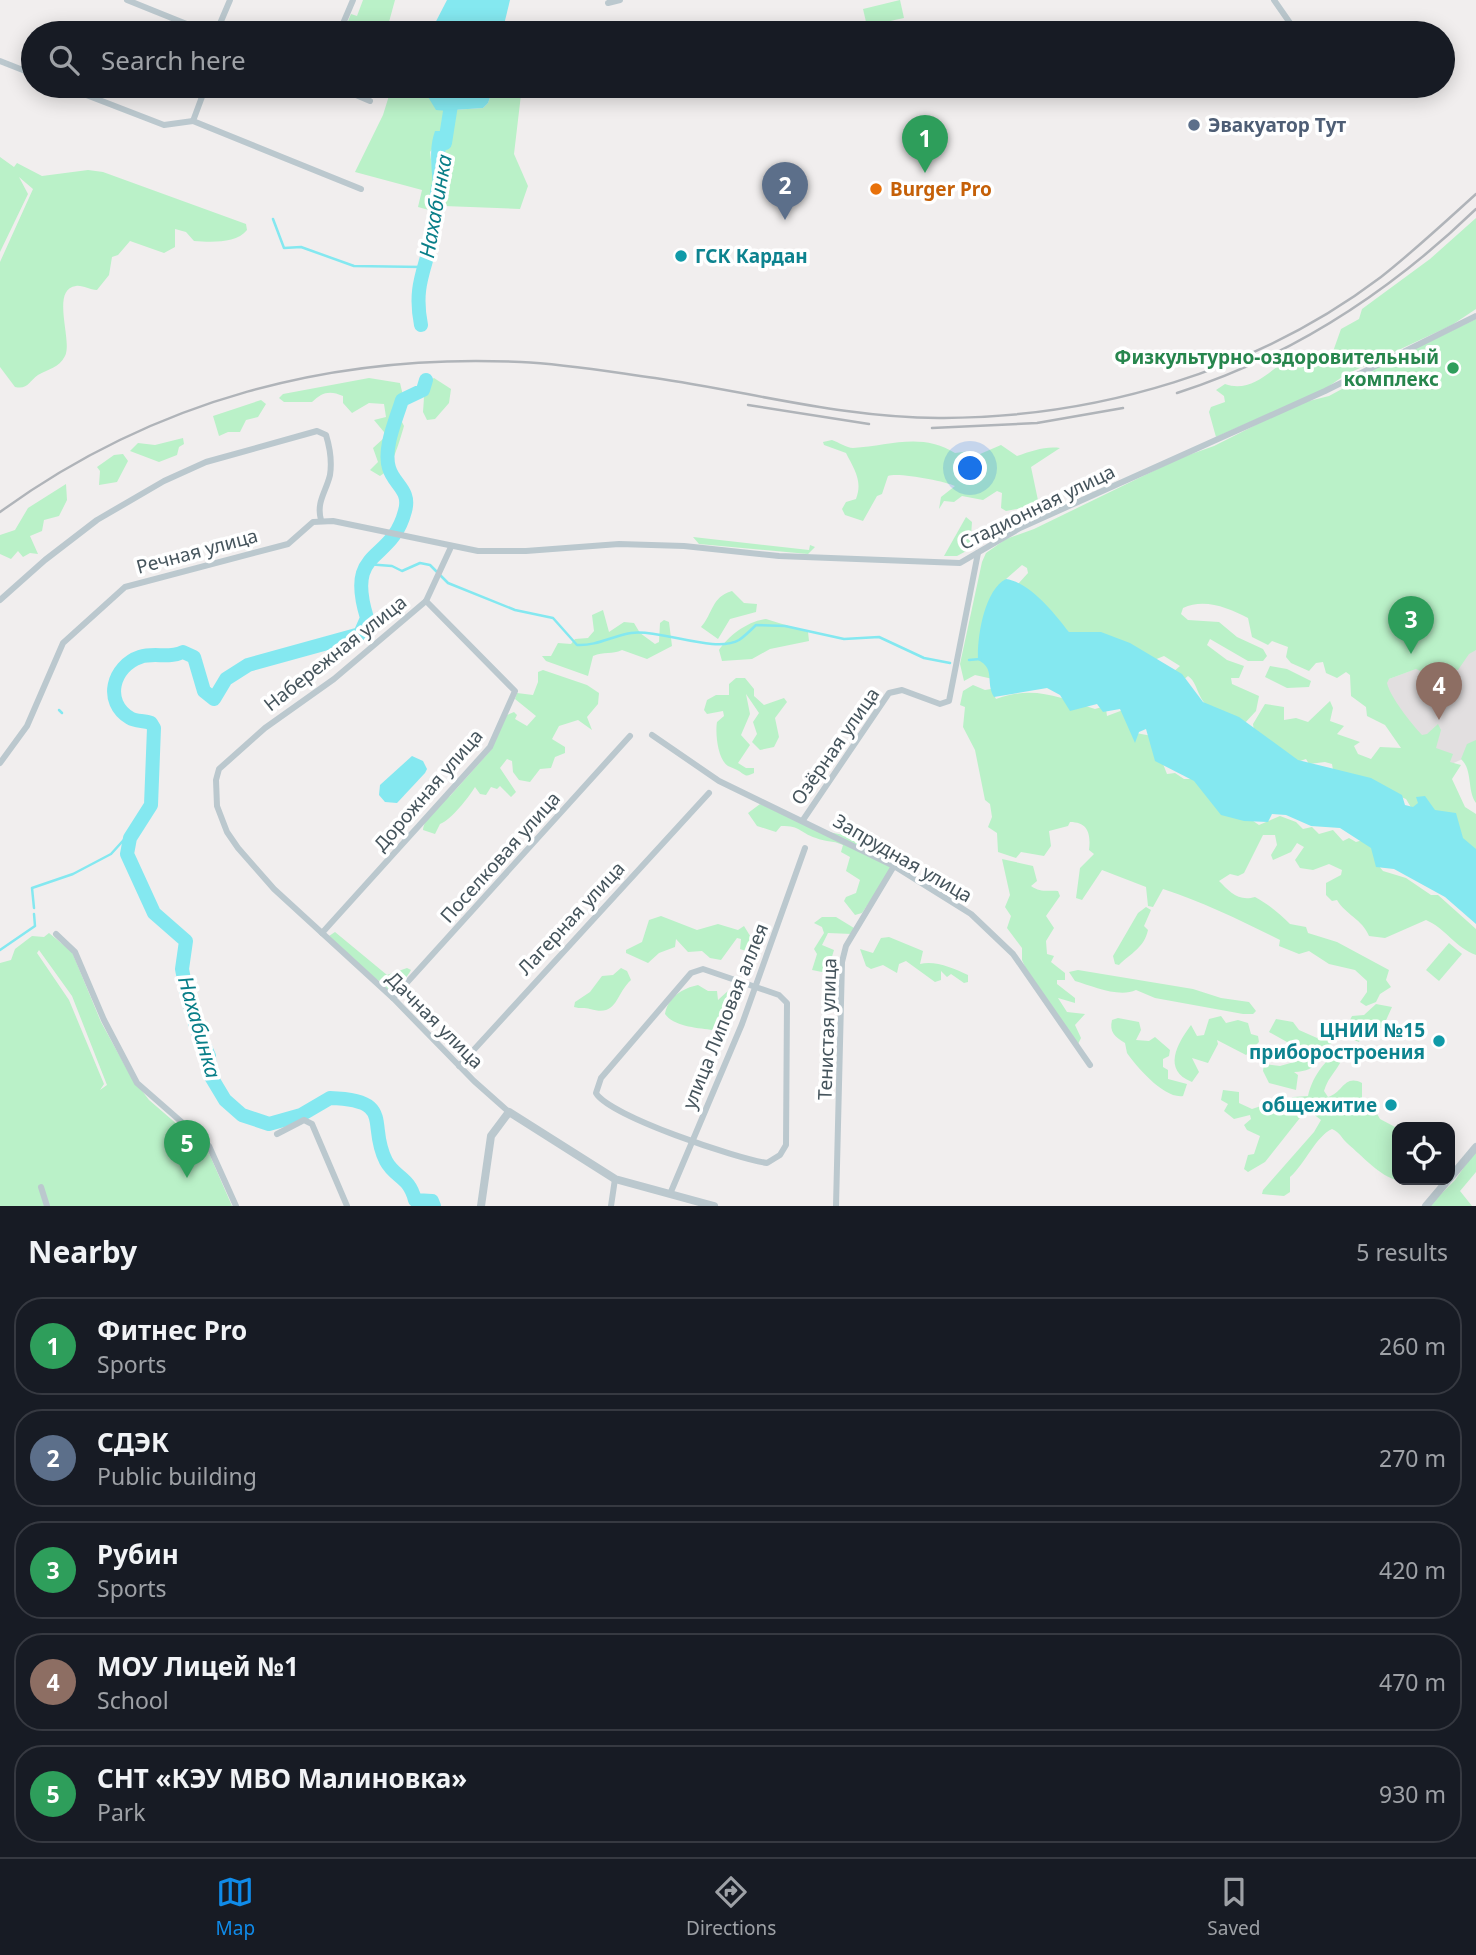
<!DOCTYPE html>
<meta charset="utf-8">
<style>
:root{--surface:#171b24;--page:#20242c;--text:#f1f3f6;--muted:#9ea1a6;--line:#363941;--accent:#108be9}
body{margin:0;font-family:"Noto Sans",sans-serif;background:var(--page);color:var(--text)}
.controls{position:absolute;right:21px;bottom:21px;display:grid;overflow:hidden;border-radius:14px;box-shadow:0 4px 18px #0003}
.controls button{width:63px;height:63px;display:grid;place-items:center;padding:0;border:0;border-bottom:2px solid var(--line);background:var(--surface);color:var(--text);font:35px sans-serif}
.you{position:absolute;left:971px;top:469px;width:24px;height:24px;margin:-18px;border:5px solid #fff;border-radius:50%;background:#1a73e8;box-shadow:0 0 0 10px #1a73e833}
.badge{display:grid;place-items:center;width:46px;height:46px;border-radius:50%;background:var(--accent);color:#fff;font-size:23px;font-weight:700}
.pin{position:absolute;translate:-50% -58px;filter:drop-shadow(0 2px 4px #0008)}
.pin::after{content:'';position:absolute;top:37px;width:24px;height:21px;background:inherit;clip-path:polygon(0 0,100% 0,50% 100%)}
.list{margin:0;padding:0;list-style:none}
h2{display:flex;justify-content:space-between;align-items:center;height:91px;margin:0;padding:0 28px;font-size:30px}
h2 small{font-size:23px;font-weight:400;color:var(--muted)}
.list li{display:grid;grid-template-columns:46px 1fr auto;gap:21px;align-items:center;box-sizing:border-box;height:98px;margin:0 14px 14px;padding:0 14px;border:2px solid var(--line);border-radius:28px}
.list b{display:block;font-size:26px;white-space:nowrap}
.list p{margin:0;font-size:23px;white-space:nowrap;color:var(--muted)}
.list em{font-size:23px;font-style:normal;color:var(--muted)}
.icon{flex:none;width:38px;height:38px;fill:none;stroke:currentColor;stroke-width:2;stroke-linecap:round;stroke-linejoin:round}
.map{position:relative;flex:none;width:1476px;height:1206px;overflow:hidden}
.search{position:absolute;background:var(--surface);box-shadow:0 4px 18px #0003;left:21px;right:21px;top:21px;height:77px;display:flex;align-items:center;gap:18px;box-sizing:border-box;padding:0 24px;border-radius:38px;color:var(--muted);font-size:26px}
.sheet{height:651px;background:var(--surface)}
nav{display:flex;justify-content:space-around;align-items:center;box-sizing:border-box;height:98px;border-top:2px solid var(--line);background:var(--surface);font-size:19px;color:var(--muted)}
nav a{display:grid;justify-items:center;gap:4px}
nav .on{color:var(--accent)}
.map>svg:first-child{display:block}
.education{fill:#e2dfe0}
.green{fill:#baf1c8;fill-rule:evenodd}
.water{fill:#84e8f0}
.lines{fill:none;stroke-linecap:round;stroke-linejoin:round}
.stream{stroke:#84e8f0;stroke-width:2.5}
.river{stroke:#84e8f0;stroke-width:14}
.minor{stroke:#bbc8ce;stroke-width:6}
.tertiary{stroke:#bbc8ce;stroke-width:8}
.rail{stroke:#b0b4b9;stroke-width:2.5}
.service-dot{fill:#5c6f8a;stroke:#fff;stroke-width:2.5}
.food-dot{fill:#e8710a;stroke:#fff;stroke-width:2.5}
.culture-dot{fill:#0f9aa8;stroke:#fff;stroke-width:2.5}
.leisure-dot{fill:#2e9e5b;stroke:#fff;stroke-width:2.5}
.labels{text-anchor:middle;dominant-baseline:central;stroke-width:7;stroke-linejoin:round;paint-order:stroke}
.service-label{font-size:19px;font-weight:bold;fill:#4e5e75;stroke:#fff;text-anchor:start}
.food-label{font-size:19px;font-weight:bold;fill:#c56008;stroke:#fff;text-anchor:start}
.culture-label{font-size:19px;font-weight:bold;fill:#0d838f;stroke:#fff;text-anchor:end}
.leisure-label{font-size:19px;font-weight:bold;fill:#27864d;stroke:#fff;text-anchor:end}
.street-label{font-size:19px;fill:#45545c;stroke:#fff}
.water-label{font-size:21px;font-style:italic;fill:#087e88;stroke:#fff}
</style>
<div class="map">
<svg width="1476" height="1206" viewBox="0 0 1476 1206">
<rect width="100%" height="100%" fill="#f1eeee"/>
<!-- education -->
<polygon class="education" points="1476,646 1476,753 1449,765 1368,687"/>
<!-- green -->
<g class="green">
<polygon points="363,0 395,0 386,33 343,33 351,14 357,16"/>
<polygon points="900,0 904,18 867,26 863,9"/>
<path d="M392 86H423C429 105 445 103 450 119L453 110 483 108 488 103 494 86H522L514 154 528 186 520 209 444 206 440 213 418 207 422 190 355 172 383 115ZM449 124 436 207 432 205 435 190 430 152Z"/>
<path d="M0 157 14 167 17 163 42 176 88 170 103 172 246 224 247 230C236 244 210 242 194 241L186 232 175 229V247L164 253 130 241 118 255 112 257 109 275 97 290C89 290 83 285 76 286 50 289 73 341 65 356 59 368 48 369 38 375 29 381 28 390 15 387L0 367V262L33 189 19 177 28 194 0 252Z"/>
<path d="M1476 218V309L1452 325 1345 375 1325 389 1216 437 1209 412 1211 407 1225 402 1224 396 1216 390 1225 384C1250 393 1269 372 1286 360L1303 367 1310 362 1330 360 1341 329 1359 319 1362 309 1430 259Z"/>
<path d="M1476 319V650L1469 654 1458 670 1442 668 1427 674 1416 669 1389 679 1387 683C1390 697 1411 723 1422 735L1427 734 1438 724 1441 730 1436 748 1453 754 1450 762 1461 765 1452 779 1465 807 1476 814V853L1412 809 1406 799 1333 770 1332 764 1325 762 1309 764 1306 759 1297 762 1254 731 1253 724 1265 704 1284 707V720L1296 718 1308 722 1330 701 1333 708 1330 721 1344 726 1337 734 1360 742 1354 746 1358 754 1371 759 1380 747 1401 748 1385 725 1367 716 1366 707 1351 696 1350 675 1346 672 1337 678 1326 673 1323 662 1316 663 1309 671 1291 663 1286 657 1288 647 1272 641 1268 645 1252 637 1248 618C1228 608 1205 598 1183 608L1181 614 1188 620 1219 622 1237 637 1263 649 1267 656 1263 661H1248L1210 639 1207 645 1227 660 1244 666 1239 678H1231L1232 684 1259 696 1256 711 1244 724C1229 717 1207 712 1200 696 1196 688 1195 681 1188 676L1182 681 1172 673 1180 666 1164 656 1154 660 1076 639 1018 584 1028 573 1027 568 1022 565 1006 579 1000 590 993 679 975 675 964 681 960 664 982 562 986 553 1006 539 1034 529 1180 458 1214 446 1297 404 1329 396 1353 383 1359 374 1411 354 1410 351Z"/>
<path d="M369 378 400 383 406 408 401 420 404 426C400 439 392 470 380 476L370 470 378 462 373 448 384 438V432L374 420 386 417 384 404 369 403 352 413 343 403V396C330 390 322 392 312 402H284L279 398 283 394Z"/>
<polygon points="434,378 451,389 449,403 435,419 427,420 423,412 425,383"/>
<polygon points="261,400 266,404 258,417 246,420 240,432 228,432 219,436 213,416"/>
<polygon points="183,438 184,444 179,447 177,455 159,462 130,451 138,443 155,445"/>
<path d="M832 440C838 442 847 448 853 448 889 446 921 432 955 453L970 451 980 454 1001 445 1017 456C1032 451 1045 446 1060 448L1031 467 1039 505 1006 511 1001 508 1002 493 997 491 983 500 962 496 954 502 944 501 939 509 941 497 955 486C944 481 898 472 888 476L882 494 877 496 863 521 845 515 842 509 846 502 856 499C863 481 854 469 846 453L824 445 823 442Z"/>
<polygon points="123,454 128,461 117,482 99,485 100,471 97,467 114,455"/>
<polygon points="66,484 67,500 59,516 44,520 42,531 30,536 38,554 30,553 23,557 18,551 11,559 0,554 0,535 15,530 28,508"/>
<polygon points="966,517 972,522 970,549 957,556 944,556"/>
<polygon points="693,537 809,550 810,545 815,547 808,554 699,544"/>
<path d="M732 591 744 603 757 604 756 612 730 619 718 639 701 627C713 614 711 597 732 591Z"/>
<path d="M603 610 609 632 624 622 634 623 640 633 655 644 659 642 660 623 664 620 669 622 672 646 647 659 622 650C612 655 604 651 593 656L588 676 546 661 542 656H551L558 643 571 644 575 639 588 638 594 631 592 615Z"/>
<path d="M766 619 808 632 809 641 770 649 752 659 722 661 719 650C728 636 748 621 766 619Z"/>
<polygon points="1270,666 1287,669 1311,681 1309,687 1287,688 1265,677"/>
<path d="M543 670 587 685 599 693 598 704 587 717 592 730 578 720 559 726 552 739 565 747V753L555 757 551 768 540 769 530 782 519 780 513 772 512 761 507 759 500 768 516 792 511 797 500 786 497 789 491 787 486 795 480 794 475 787C469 797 451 820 440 824L435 834 423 830C424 819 439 800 450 796L491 750 507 715 514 712 517 715 515 719 527 726 536 716 515 699 517 693 533 695 538 682V672Z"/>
<path d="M736 678H745L754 689V696L764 705 784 698 787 702 775 718 779 737 774 747 760 750 752 742 757 734 753 722 759 713 746 694 750 714 741 735 750 745 738 763 746 768H754V773C746 777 746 776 739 771 736 769 732 768 728 766 718 760 715 734 717 722L724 716 723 711 707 714 704 710 707 700 716 695H729V684Z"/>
<path d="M973 685 985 690 991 689 996 699C1034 685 1058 697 1095 709L1102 707 1106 709 1107 716 1123 710 1136 733 1152 736 1167 774 1175 773 1184 779H1192L1259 825 1280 816 1296 822 1303 829 1312 827 1319 834 1333 830 1343 841 1349 838 1356 842 1363 840 1375 849 1378 865 1383 871 1406 878 1431 895H1438L1476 929V955C1456 948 1445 928 1426 920L1385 938 1369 936C1362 919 1346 915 1337 900L1332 901 1326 895V883L1341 875 1342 870 1329 864 1313 870 1300 868 1295 860 1304 847 1297 843 1291 852 1273 860 1271 855 1277 845 1275 835H1263L1244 873 1238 876 1230 874 1219 881C1229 891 1238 902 1255 897 1268 904 1280 914 1290 924L1306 927 1308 933 1337 942 1389 970 1386 980 1391 987 1380 994 1376 1002 1366 1006 1360 1002 1367 992V981L1355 970 1329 964 1309 951 1299 954 1279 946 1280 940C1242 921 1203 902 1163 889L1153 907 1148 906 1146 887 1102 870 1082 900 1076 898 1080 868 1094 854 1089 850C1091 834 1088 822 1070 822L1068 826 1049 831 1051 846 1044 856 1021 852 1016 858 998 852 997 833 988 827 992 817 990 804 985 800 975 750 963 727 965 707 960 705 963 691Z"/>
<path d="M1476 740V803C1467 791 1473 770 1461 759L1467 744Z"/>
<path d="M760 804 824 831 853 837 861 835 864 838 862 844 894 861V866L862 913 855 915 844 901 846 897 856 893 860 880 846 871 850 857 841 852 843 845C832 840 825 842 816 838 798 832 802 826 781 826L776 832 757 826 748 813Z"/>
<path d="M1002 859 1033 866 1037 881 1031 886C1041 893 1048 890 1058 891L1060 896 1046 916 1054 928 1046 941 1047 954 1054 956 1051 962 1065 973V980H1057V984L1075 998V1003L1058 998 1067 1012 1085 1014 1075 1025 1081 1038 1078 1044 1029 976 1022 960V948L1007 928 1011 916 1005 907 1010 895Z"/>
<path d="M1146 907 1151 910 1144 926 1148 930C1144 948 1131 953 1119 965L1115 964 1113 956 1138 913Z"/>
<polygon points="661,916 697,930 718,924 738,930 744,926 752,939 746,951 740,949 741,939 737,938 721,960 710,958 702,951 688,952 676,939 675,947 659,953 648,963 626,953 626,950 642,942 649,920"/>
<polygon points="822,917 836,917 854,928 852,934 828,933 822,945 834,950 827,973 812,970 817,954 814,949 824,933 822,927 814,923"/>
<path d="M335 932 387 975 407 968 411 970C408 976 397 989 391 992L386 989 384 984 373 977 329 936Z"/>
<path d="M49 933 72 952 101 1022 130 1075 149 1100 208 1151 232 1206H0V963L11 960 15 949 32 936 44 937ZM39 950 72 996 107 1085 100 1090 104 1084 69 1000 37 953Z"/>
<path d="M889 937 923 951 920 964C934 960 954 968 968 975V982L964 983 951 974 947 977 941 971V980L935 982 906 961 899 964 897 973 883 965 871 969 866 966 860 949 873 953 881 938Z"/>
<polygon points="1449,943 1462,954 1439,981 1426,970"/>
<path d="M621 968 627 971 631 980C614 996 618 1017 590 1009 585 1007 580 1009 574 1007L575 1002 590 992 602 976 613 975Z"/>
<path d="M1078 970 1193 989 1221 998 1249 1002 1256 1011 1253 1014H1243L1155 998 1136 990C1119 998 1092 986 1075 981L1069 972Z"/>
<path d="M698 985 708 991H717L718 1000 730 989H737L739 993 733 1014 713 1030C699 1028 674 1027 665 1014 668 997 683 988 698 985Z"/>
<path d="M1376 1004 1392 1007 1383 1027 1361 1037 1359 1042 1344 1036C1339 1039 1333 1042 1329 1045 1314 1058 1321 1071 1294 1072L1298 1075 1296 1090 1269 1083 1263 1071 1264 1064 1280 1066 1301 1060 1287 1042 1269 1032 1276 1019 1293 1022 1299 1030 1317 1038 1326 1029C1336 1030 1348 1026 1352 1016L1364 1015Z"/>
<path d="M1221 1016 1226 1023 1238 1020 1248 1023 1251 1034 1258 1036 1259 1042 1246 1055 1217 1040 1218 1044 1208 1063 1192 1058 1199 1072 1192 1082C1162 1070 1177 1044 1191 1025L1197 1036 1204 1035 1209 1019Z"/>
<path d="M1118 1018 1139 1022 1141 1030 1136 1040 1149 1041 1155 1037 1170 1050 1169 1056 1163 1059V1067L1168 1070V1079L1187 1084 1183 1096C1164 1099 1137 1067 1127 1053L1125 1043C1115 1037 1109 1032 1112 1020Z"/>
<path d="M1340 1052 1344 1054C1340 1068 1328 1076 1324 1091L1328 1097C1343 1093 1344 1074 1362 1083V1100L1372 1105 1380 1119 1397 1128 1394 1161 1397 1163V1180C1381 1177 1361 1155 1348 1144 1341 1138 1341 1133 1332 1129 1316 1136 1305 1164 1290 1177V1192L1284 1196 1262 1194 1263 1190 1314 1132 1321 1120 1307 1109 1265 1162 1248 1172 1244 1169 1248 1155 1254 1154 1260 1136 1247 1130 1244 1125 1251 1119 1250 1115 1234 1119 1224 1111 1228 1104 1221 1100 1223 1090 1239 1092V1103L1252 1109 1264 1105 1278 1109 1293 1097 1308 1096C1312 1079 1323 1060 1340 1052Z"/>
<polygon points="1476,1150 1476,1172 1460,1191 1472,1206 1429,1206 1455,1180"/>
</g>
<!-- water -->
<g class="water">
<polygon points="447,0 510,0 502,33 430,33"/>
<polygon points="494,86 488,103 483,108 453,110 450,120 446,119 447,111 436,110 422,87"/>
<path d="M446 124H450L436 207 432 206C436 180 426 156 435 131H444Z"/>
<path d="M1006 579C1031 583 1054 613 1069 632H1101L1130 643 1182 674 1203 702 1239 717 1298 760 1371 778 1402 795 1405 805 1413 807 1418 803 1416 797 1425 796 1435 810 1456 813 1463 838 1476 849V924L1445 897 1394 869 1376 867 1371 848 1340 828 1311 826 1286 815 1272 814 1268 822 1244 821 1221 815 1194 781 1155 761 1146 729 1139 732 1135 743 1120 709 1103 712 1097 704 1070 711 1060 695 1047 688 994 697C985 682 996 669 978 660 977 638 984 590 1006 579Z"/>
<polygon points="412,756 423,761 427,769 425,773 397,803 385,802 379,795 380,785"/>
</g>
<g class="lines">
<!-- stream -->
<g class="stream">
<polyline points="273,219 284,248 301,247 354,266 422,267"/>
<path d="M366 564 392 566 402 571 420 563 430 565 448 583 515 610 553 618 577 645C597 646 612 636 631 633 661 629 715 654 739 640 745 636 751 630 756 625L785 626 844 639 879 637 924 658 950 663"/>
<polyline points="969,660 980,659"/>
<polyline points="59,710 62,713"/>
<polyline points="34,908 32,888 73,874 111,854 149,812"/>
<polyline points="0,950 35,926 34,914"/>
</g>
<!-- river -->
<g class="river">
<polyline points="445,143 454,86"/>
<path d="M421 325C413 284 426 270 433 232 436 217 435 202 438 187"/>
<path d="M426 380 423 390 402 400C396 420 383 448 389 468 394 485 411 490 405 511 391 565 345 546 367 618L360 634 248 665 226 679 214 699 204 691 194 657 183 652C168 659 155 652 140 657 113 666 103 702 130 718 136 722 144 720 151 723L154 728 151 805 130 838 127 854 154 913 186 941 182 969 187 995 197 1030 209 1056 210 1075 225 1100 242 1115 269 1124 301 1115 330 1098C396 1100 367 1125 386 1161 395 1178 409 1176 415 1200L432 1201 434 1206"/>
</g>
<!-- minor -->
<g class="minor">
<polyline points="127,0 209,33"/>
<polyline points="1274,0 1297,33"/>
<polyline points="608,3 620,0"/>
<polyline points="216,33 230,0"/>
<polyline points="339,33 353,0"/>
<polyline points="0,61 33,74"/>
<polyline points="63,86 164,125 193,121"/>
<polyline points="206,86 193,121 361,189"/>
<polyline points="335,86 370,101"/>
<polyline points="451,547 426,601 334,679 265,728 219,769 216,780 217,806 227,832 238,848 274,889 393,998 474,1081 509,1112"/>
<path d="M0 600 45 560 97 520 164 481 206 462 317 431 326 435C330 448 332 462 330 475 326 492 316 502 321 520"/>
<polyline points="652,735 719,781 894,866 971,914 1013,954 1090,1065"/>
<polyline points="0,763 27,726 63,643 125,587 288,544 313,522 333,521 478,551 526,551 619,544 684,546 779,556 960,563 1020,528 1325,391 1476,316"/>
<polyline points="803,820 889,693 902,690 940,704 949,701 978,553"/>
<polyline points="322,933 490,747 515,691 426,601"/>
<polyline points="56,934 75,952 104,1020 137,1083 209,1146 236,1206"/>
<path d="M703 969 779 995 787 1003 786 1145 780 1155 767 1163C738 1159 609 1116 596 1093L601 1078 691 973Z"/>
<polyline points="393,998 630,736"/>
<polyline points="459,1066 709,793"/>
<polyline points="277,1134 304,1120 312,1124 347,1206"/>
<polyline points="41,1187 47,1206"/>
<polyline points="670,1194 742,1024 805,848"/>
<polyline points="611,1206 615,1179"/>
<polyline points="836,1206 842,962 846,946 894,866"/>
</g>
<!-- tertiary -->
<g class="tertiary">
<polyline points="1450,1178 1476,1147"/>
<polyline points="481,1206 491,1136 509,1112 615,1179 714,1206"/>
<polyline points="1426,1206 1448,1180"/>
</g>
<!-- rail -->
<g class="rail">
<path d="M1177 393C1290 357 1391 291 1476 209"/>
<polyline points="748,405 869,424"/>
<polyline points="932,428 1037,423 1123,408"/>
<path d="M0 512C154 400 332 353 521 362 566 364 611 372 655 378 751 392 847 419 944 418 1098 417 1257 371 1381 277 1414 251 1445 222 1476 194"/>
</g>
</g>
<!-- markers -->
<circle class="service-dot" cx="1194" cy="125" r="7"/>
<circle class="food-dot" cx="876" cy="189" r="7"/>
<g class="culture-dot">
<circle cx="681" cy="256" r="7"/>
<circle cx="1439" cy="1041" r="7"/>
<circle cx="1391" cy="1105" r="7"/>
</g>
<circle class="leisure-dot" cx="1453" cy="368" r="7"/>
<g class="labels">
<!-- service labels -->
<g class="service-label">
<text x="1208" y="125">Эвакуатор Тут</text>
</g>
<!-- food labels -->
<g class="food-label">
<text x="890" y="189">Burger Pro</text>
</g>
<!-- culture labels -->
<g class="culture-label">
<text x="695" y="256" text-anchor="start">ГСК Кардан</text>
<text x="1425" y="1030">ЦНИИ №15<tspan x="1425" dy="22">приборостроения</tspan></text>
<text x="1377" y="1105">общежитие</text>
</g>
<!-- leisure labels -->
<g class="leisure-label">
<text x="1439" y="357">Физкультурно-оздоровительный<tspan x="1439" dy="22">комплекс</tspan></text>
</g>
<!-- street labels -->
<g class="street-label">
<text transform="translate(1037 507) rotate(-26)">Стадионная улица</text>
<text transform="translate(197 551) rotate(-15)">Речная улица</text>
<text transform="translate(335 653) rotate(-38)">Набережная улица</text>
<text transform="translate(835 746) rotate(-55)">Озёрная улица</text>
<text transform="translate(428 790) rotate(-49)">Дорожная улица</text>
<text transform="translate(500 857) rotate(-48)">Поселковая улица</text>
<text transform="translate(903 858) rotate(30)">Запрудная улица</text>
<text transform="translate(571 918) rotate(-47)">Лагерная улица</text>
<text transform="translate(725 1016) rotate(-68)">улица Липовая аллея</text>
<text transform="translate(435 1020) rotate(45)">Дачная улица</text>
<text transform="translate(827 1029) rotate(-88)">Тенистая улица</text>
</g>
<!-- water labels -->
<g class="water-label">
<text transform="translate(435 206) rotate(-80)">Нахабинка</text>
<text transform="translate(200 1027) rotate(74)">Нахабинка</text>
</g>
</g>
</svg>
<div class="controls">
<button><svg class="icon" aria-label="locate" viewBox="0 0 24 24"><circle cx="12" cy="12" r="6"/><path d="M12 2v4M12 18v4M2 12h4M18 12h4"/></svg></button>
</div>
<div class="you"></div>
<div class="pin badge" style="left:925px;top:173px;background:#2e9e5b">1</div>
<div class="pin badge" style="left:785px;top:220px;background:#5c6f8a">2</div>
<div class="pin badge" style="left:1411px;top:654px;background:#2e9e5b">3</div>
<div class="pin badge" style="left:1439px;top:720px;background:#8d6e63">4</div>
<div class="pin badge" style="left:187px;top:1178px;background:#2e9e5b">5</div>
<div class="search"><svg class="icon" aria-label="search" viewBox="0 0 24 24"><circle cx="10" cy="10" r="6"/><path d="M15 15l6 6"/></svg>Search here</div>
</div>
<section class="sheet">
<h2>Nearby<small>5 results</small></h2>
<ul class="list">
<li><span class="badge" style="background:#2e9e5b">1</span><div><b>Фитнес Pro</b><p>Sports</p></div><em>260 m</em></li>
<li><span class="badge" style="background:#5c6f8a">2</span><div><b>СДЭК</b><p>Public building</p></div><em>270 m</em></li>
<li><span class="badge" style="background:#2e9e5b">3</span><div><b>Рубин</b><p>Sports</p></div><em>420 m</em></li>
<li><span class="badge" style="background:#8d6e63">4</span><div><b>МОУ Лицей №1</b><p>School</p></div><em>470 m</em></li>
<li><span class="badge" style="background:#2e9e5b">5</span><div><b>СНТ «КЭУ МВО Малиновка»</b><p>Park</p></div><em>930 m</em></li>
</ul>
</section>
<nav>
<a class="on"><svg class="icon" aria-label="map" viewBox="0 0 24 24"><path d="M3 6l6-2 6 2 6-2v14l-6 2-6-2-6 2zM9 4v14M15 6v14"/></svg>Map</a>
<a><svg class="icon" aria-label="directions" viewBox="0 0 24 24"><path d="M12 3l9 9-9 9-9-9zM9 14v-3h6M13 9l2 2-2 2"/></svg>Directions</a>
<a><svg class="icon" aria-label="saved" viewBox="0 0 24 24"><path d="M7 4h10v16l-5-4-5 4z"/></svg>Saved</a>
</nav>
